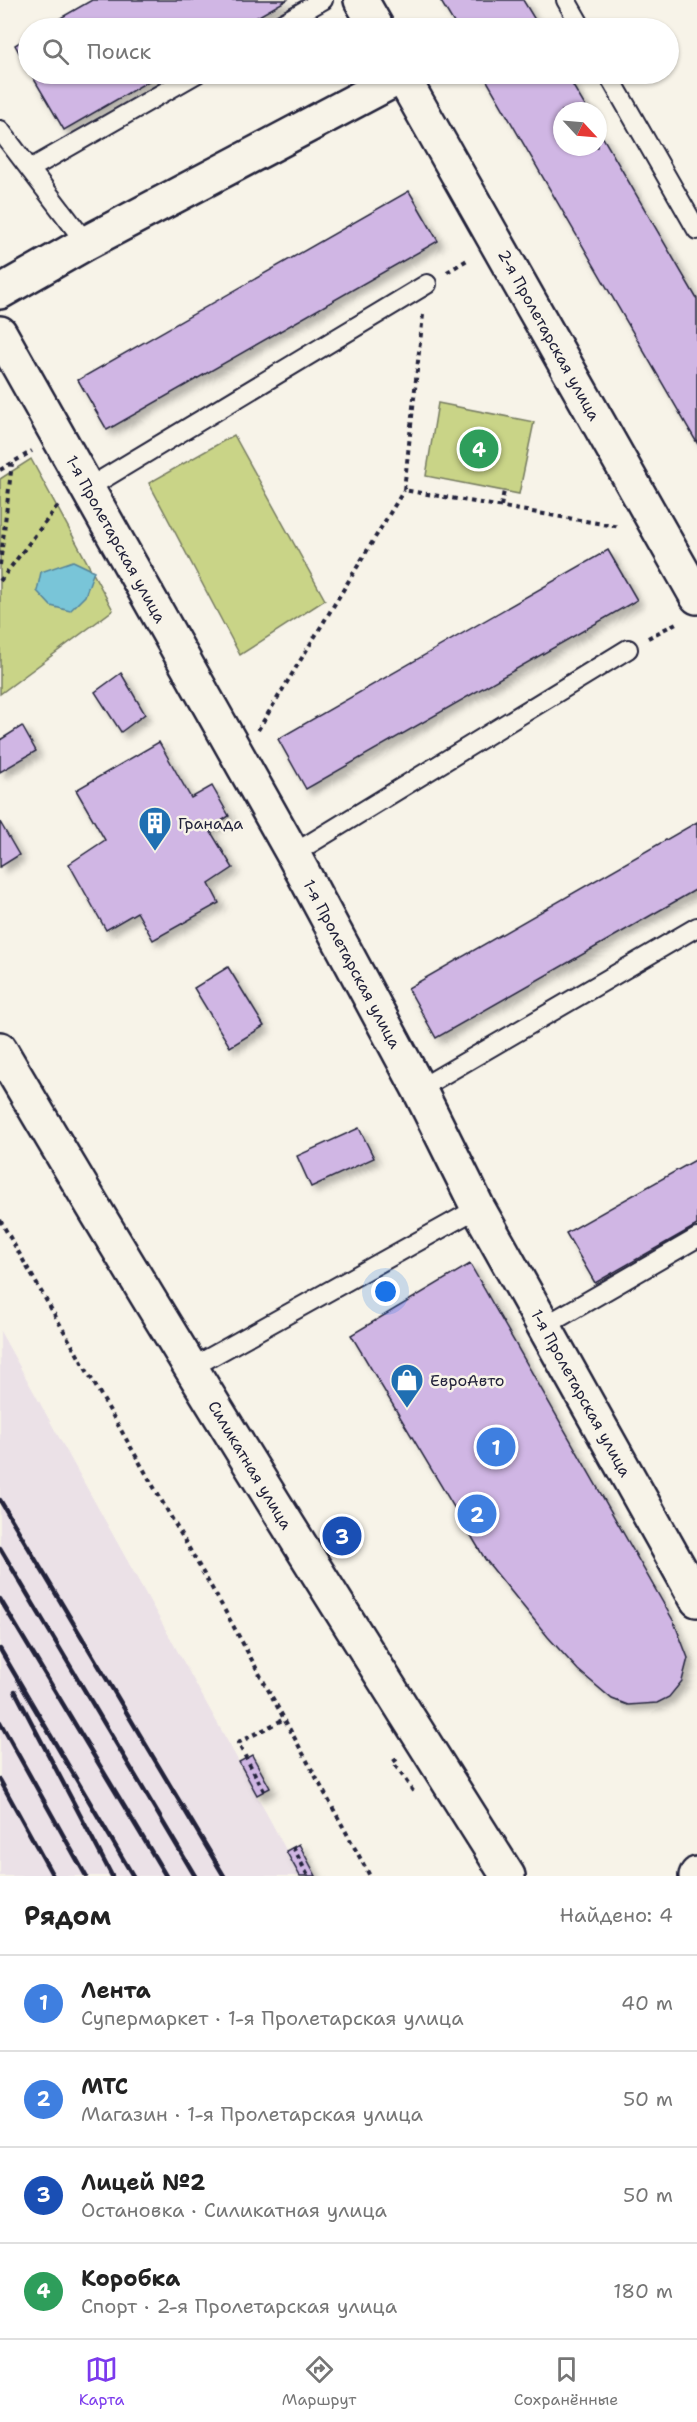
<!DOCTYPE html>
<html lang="ru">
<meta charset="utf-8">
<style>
:root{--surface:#fff;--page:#f2f2f2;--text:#222;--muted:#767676;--line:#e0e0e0;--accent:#7c3aed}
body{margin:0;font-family:"Shantell Sans",sans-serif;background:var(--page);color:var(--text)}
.compass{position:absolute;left:553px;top:102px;width:54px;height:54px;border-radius:50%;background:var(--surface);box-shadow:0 2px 4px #0004;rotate:116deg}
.you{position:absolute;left:386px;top:1292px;width:21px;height:21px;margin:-15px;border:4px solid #fff;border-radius:50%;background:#1a73e8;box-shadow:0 0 0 9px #1a73e833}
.badge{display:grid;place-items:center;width:39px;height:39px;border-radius:50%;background:var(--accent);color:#fff;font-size:20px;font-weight:700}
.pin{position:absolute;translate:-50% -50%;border:3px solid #fff;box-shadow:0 2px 6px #0006}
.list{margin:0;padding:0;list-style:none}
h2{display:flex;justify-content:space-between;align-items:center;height:78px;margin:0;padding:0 24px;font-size:26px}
h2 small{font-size:20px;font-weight:400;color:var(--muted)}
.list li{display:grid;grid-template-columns:39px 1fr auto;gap:18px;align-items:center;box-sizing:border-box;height:96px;padding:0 24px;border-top:2px solid var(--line)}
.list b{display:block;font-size:22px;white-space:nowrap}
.list p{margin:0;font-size:20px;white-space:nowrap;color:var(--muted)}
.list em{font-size:20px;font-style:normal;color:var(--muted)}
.icon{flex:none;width:33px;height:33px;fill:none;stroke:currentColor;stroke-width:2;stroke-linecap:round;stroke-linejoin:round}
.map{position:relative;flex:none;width:697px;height:1876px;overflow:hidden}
.search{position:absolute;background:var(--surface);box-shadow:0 2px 4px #0004;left:18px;right:18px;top:18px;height:66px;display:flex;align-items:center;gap:15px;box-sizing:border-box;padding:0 21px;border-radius:33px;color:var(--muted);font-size:22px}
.sheet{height:462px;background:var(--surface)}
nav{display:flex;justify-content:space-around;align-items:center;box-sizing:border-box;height:84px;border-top:2px solid var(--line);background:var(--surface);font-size:16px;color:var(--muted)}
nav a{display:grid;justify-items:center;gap:3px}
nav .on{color:var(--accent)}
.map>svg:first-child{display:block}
.built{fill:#ebe1e7}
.green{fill:#c9d487;stroke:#767b61;stroke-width:1.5}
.water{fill:#79c5d8;stroke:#568499;stroke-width:1.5}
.building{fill:#d0b6e4;stroke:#22223b;stroke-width:1.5;filter:url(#shadow)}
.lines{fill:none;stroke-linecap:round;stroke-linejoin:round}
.lane-casing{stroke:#22223b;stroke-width:22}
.street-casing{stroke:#22223b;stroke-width:38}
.secondary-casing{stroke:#22223b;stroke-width:38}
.path{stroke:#22223b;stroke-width:4;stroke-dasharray:4.5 4.5;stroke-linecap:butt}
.lane{stroke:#f7f3e8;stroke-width:18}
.street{stroke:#f7f3e8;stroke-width:33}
.secondary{stroke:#f7f3e8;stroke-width:33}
.rail{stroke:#22223b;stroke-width:4.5}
.labels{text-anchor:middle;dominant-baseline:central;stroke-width:5;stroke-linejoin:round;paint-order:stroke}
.street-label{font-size:16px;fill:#22223b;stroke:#f7f3e8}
.poi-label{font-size:16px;fill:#22223b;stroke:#f7f3e8;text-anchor:start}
</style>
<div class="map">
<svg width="697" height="1876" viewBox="0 0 697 1876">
<defs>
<filter id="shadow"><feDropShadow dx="5.5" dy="5.5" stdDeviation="3" flood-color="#0004"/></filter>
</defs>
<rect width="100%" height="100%" fill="#f7f3e8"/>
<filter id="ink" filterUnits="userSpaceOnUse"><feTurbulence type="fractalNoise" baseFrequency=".0167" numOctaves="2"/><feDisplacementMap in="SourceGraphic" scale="12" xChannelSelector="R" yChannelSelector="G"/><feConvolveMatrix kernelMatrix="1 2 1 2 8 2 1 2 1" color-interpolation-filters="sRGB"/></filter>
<g filter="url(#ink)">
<!-- built -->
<polygon class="built" points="0,1331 239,1762 300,1876 0,1876"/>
<!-- green -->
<g class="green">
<polygon points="438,403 534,422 519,494 426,476"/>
<polygon points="234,435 325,600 240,655 149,483"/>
<polygon points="31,459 113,610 0,694 0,479"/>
</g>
<!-- water -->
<polygon class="water" points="73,561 94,571 85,596 70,611 51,606 37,591 41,572"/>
<!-- building -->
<g class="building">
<polygon points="92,0 287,0 238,28 43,28"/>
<polygon points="440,0 523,0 540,28 457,28"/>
<polygon points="28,37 28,69 15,45"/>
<polygon points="31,74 161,74 64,130"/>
<polygon points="483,74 566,74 588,111 562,111 562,147 598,147 598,129 697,299 697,443"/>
<polygon points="409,191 438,241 107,430 78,380"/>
<polygon points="608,550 637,600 306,789 278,739"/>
<polygon points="121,673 145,714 121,732 95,692"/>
<polygon points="22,726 36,751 0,772 0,740"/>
<polygon points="159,742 191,798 212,786 229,816 209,829 233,868 209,884 219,903 153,940 137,912 106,930 69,864 105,840 76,790"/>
<polygon points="0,822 19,855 0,867"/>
<polygon points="697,822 697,889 436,1038 408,988"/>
<polygon points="228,967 264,1026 230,1047 194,988"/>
<polygon points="359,1128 374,1158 311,1187 297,1156"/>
<polygon points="697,1159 697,1225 595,1283 566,1233"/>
<polygon points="470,1264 674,1622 688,1658 682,1681 669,1697 657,1703 628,1705 612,1699 578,1670 548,1637 485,1559 351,1335"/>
<polygon points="252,1755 270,1788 257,1795 239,1762"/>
<polygon points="299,1844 316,1876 300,1876 286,1851"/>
</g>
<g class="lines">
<!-- lane casing -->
<g class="lane-casing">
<g id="lane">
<polyline points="566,0 582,28"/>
<polyline points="274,28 323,0"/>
<polyline points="608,74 697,230"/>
<polyline points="0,130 86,243"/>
<polyline points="30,169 196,74"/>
<polyline points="88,488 427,284"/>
<polyline points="293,854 628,649"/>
<polyline points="419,1089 697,927"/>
<polyline points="543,1327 697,1238"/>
<polyline points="191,1368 478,1208"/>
</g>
</g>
<!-- street casing -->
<g class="street-casing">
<g id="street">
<polyline points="361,0 377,28"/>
<polyline points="401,74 697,597"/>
<polyline points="0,292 86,243 402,76"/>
<polyline points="0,333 293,854 419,1089 478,1208 697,1600"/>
<polyline points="696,1876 697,1874"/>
</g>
</g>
<!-- secondary casing -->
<g class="secondary-casing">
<path id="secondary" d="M0 1049C163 1328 335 1602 508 1876"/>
</g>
<!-- path -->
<g class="path">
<polyline points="447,272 469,259"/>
<polyline points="423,315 404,490 620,527"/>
<polyline points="0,470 32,451"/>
<polyline points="501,506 504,491"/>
<polyline points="0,565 12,463"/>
<polyline points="0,581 60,503"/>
<polyline points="648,638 678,622"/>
<polyline points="258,730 404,490"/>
<polyline points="0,1220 224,1609 370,1876"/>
<polyline points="397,1759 393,1762 415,1794"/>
<polyline points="264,1791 238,1743 284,1719"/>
<polyline points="293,1847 308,1876"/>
</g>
<!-- lane -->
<use href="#lane" class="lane"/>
<!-- street -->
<use href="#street" class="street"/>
<!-- secondary -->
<use href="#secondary" class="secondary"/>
<!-- rail -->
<g class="rail">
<polyline points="0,1500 224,1876"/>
<polyline points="0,1548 195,1876"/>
<polyline points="0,1599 166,1876"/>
<polyline points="0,1649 133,1876"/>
<polyline points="15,1691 112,1876"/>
<polyline points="0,1722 86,1876"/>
<polyline points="0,1780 53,1876"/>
</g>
</g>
</g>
<!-- icons -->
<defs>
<g id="building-pin" transform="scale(1.725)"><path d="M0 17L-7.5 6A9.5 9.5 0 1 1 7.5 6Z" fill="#1f6fb2" stroke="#f7f3e8"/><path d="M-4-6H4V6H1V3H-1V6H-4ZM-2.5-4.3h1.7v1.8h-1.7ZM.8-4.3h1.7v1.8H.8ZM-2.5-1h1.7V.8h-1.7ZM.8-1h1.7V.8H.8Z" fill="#fff"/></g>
<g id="shop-pin" transform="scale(1.725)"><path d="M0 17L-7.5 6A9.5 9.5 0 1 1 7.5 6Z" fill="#1f6fb2" stroke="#f7f3e8"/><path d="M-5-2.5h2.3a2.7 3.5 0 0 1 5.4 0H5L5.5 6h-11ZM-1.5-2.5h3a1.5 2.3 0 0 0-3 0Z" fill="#fff"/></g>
</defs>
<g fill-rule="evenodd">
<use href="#building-pin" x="155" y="823"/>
<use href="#shop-pin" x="407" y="1380"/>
</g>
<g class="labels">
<!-- street labels -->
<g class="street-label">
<text transform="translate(549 335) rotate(61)">2-я Пролетарская улица</text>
<text transform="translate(116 539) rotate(61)">1-я Пролетарская улица</text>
<text transform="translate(352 964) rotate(62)">1-я Пролетарская улица</text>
<text transform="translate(581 1393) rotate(61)">1-я Пролетарская улица</text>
<text transform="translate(250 1465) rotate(59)">Силикатная улица</text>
</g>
<!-- poi labels -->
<g class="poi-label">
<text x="178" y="823">Гранада</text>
<text x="430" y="1380">ЕвроАвто</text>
</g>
</g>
</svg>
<svg class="compass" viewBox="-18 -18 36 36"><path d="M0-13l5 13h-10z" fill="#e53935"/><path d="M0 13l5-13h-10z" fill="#767676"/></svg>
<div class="you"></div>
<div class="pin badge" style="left:496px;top:1447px;background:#3f7fe0">1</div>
<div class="pin badge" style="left:477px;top:1514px;background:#3f7fe0">2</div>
<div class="pin badge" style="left:342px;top:1536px;background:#1a4fb4">3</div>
<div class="pin badge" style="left:479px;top:449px;background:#2e9e5b">4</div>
<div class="search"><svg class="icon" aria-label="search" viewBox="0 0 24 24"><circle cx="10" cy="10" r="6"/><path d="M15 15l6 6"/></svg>Поиск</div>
</div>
<section class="sheet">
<h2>Рядом<small>Найдено: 4</small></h2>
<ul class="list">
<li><span class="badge" style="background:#3f7fe0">1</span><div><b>Лента</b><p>Супермаркет · 1-я Пролетарская улица</p></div><em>40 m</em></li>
<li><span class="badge" style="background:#3f7fe0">2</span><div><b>МТС</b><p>Магазин · 1-я Пролетарская улица</p></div><em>50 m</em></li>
<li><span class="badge" style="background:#1a4fb4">3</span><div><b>Лицей №2</b><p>Остановка · Силикатная улица</p></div><em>50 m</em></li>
<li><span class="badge" style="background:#2e9e5b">4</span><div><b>Коробка</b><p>Спорт · 2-я Пролетарская улица</p></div><em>180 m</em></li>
</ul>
</section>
<nav>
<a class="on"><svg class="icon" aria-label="map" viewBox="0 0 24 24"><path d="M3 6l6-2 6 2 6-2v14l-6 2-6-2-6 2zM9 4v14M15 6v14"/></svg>Карта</a>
<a><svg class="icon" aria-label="directions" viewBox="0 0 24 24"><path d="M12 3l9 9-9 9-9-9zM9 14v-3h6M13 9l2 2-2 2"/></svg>Маршрут</a>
<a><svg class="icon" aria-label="saved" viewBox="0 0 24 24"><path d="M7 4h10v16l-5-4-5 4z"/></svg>Сохранённые</a>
</nav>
